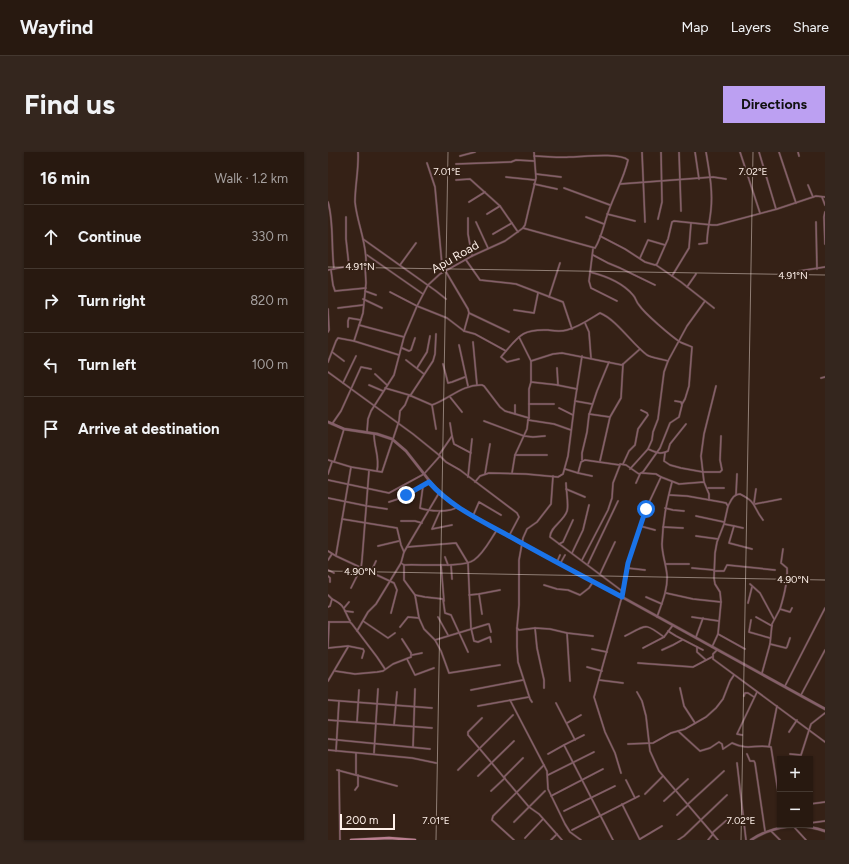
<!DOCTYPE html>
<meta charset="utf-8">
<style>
:root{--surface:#281910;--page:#34261e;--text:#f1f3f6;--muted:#a5a09f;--line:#443830;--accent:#bca0f2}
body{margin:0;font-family:Figtree,sans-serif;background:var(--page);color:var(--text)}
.controls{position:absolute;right:12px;bottom:12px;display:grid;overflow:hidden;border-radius:0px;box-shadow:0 1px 3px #0004}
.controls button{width:36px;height:36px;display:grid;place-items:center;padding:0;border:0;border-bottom:1px solid var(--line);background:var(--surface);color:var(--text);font:20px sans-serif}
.scale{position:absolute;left:12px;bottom:10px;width:55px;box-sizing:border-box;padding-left:4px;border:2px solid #fef0e9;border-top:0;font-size:11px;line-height:14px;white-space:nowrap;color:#fef0e9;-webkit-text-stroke:3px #352116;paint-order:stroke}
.stop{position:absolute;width:12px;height:12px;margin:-9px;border:3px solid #1a73e8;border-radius:50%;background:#fff}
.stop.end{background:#1a73e8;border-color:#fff;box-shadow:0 1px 4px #0008}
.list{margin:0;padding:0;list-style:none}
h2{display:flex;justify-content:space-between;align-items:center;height:52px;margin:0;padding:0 16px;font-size:17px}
h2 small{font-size:13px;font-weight:400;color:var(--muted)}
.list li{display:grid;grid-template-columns:26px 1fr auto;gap:12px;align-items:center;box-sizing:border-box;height:64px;padding:0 16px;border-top:1px solid var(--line)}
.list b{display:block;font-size:15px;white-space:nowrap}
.list em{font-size:13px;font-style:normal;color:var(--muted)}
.icon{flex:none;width:22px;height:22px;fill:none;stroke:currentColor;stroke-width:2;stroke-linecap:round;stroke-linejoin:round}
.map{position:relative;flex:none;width:497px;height:688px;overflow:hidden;border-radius:0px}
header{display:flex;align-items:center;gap:24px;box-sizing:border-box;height:56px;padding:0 20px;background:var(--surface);border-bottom:1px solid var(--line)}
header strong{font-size:19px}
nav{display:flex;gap:22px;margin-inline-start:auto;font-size:14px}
.intro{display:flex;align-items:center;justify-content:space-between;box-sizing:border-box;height:96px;padding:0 24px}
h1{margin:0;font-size:28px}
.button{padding:10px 18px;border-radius:0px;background:var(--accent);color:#111;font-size:14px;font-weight:700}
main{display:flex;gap:24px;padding:0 24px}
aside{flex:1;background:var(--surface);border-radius:0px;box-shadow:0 1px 3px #0004}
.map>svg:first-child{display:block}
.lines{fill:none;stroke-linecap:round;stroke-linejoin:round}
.minor-casing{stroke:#513e34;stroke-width:2.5}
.tertiary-casing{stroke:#513e34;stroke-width:3.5}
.secondary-casing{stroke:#513e34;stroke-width:3.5}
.minor{stroke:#855f69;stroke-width:1.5}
.tertiary{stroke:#855f69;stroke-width:2.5}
.secondary{stroke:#ba7e90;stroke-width:2.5}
.route{stroke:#1a73e8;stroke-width:5}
.ticks{fill:none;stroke:#fef0e9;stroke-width:1;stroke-opacity:0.45}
.labels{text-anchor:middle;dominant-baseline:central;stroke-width:4;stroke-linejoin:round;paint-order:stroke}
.street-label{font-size:12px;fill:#fef0e9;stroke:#352116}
.ticks-label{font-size:10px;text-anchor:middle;fill:#fef0e9;stroke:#352116;stroke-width:4;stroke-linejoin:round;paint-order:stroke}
</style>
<header>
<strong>Wayfind</strong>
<nav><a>Map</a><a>Layers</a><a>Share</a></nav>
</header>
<div class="intro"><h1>Find us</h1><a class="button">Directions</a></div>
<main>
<aside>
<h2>16 min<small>Walk · 1.2 km</small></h2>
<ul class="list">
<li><svg class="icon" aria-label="ahead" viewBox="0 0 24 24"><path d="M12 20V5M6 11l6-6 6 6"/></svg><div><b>Continue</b></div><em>330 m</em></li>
<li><svg class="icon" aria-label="right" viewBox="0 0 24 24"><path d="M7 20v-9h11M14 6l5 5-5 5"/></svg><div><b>Turn right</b></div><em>820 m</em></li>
<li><svg class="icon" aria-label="left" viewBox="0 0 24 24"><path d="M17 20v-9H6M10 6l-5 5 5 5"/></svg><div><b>Turn left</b></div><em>100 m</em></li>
<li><svg class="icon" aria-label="arrive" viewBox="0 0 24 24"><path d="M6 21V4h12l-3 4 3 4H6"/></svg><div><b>Arrive at destination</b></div></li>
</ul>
</aside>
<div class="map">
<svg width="497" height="688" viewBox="0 0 497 688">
<rect width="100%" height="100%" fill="#352116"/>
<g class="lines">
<!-- minor casing -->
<g class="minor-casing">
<g id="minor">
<polyline points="314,0 317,70"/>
<polyline points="351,0 353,59"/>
<polyline points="367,0 371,27"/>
<polyline points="412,0 432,61"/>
<polyline points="431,0 448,57"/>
<polyline points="451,0 468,51"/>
<polyline points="470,0 471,4"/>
<polyline points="132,4 147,0"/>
<polyline points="99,11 107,35 114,113 140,157 141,161 136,179"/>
<polyline points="128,12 183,10 188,8 206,9"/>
<polyline points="208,22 233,25"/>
<polyline points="178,25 207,28"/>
<polyline points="128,28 142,27 172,54 190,80"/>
<polyline points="206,32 229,37"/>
<polyline points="292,32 385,25 398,27"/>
<polyline points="480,33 485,45"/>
<polyline points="236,36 282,53"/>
<polyline points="494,45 497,53"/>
<path d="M0 50C6 70 3 95 6 117"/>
<polyline points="141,50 157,40"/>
<polyline points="497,60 496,65 497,92"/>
<polyline points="159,62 172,54"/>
<polyline points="279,62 307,69"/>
<polyline points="18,65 18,87 21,114"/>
<polyline points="258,65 276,72"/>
<polyline points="140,66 140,82 144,104"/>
<polyline points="330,67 334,50 333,0"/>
<polyline points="148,70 160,96"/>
<polyline points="488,70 489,117"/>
<path d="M195 76 267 96C274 85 276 71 281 58 287 41 296 26 300 8 291 0 253 5 241 5 231 6 217 4 206 4"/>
<polyline points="165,82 184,71"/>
<polyline points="272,84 297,97 317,110 327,113 329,112 340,87 344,70 346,69 384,73 389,73 449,57 488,44 497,45"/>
<polyline points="35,87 108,139 118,147"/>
<path d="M371 92 379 91C379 79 382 69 383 57 385 38 381 18 378 0"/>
<polyline points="265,97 261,129 263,136 289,149"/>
<polyline points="39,103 95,142"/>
<polyline points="265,103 280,111 292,116 327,133"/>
<polyline points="312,106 320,88 337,93"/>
<polyline points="138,108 152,128 188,132 235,150 244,177"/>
<polyline points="72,113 88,91"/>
<polyline points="328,113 353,130 386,156"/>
<path d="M0 118 21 114 38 112C39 91 29 71 27 50 27 33 31 17 30 0"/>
<polyline points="3,118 5,133 7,139 38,136"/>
<polyline points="471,119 497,115"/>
<path d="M262 120C278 124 294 130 305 143 308 146 308 150 311 153 317 162 343 184 352 190 356 192 360 193 364 195L361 234 357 247 354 252"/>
<polyline points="344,124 361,96 363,71"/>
<polyline points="359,135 368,122"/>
<polyline points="37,139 48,143"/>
<path d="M62 140 89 154 119 166 136 179 147 182 178 199C192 182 197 177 220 178 227 179 232 180 239 178 251 175 262 167 272 161 289 168 304 192 319 203 324 206 334 207 340 209"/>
<polyline points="221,145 232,111"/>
<polyline points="35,147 54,156"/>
<polyline points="10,156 35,153"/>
<polyline points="0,157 1,178 0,180"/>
<polyline points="186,158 206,161 210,141"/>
<polyline points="141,161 181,180"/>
<polyline points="257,171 261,180 263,206"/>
<polyline points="31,173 76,185"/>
<polyline points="20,175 20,169 21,166 33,168"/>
<polyline points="191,185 203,209 203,230 201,237 201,266"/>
<polyline points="26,189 35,161 38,131 37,113"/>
<polyline points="145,190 149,233"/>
<polyline points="131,193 140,234"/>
<polyline points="74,196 81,199 83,198 87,186"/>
<polyline points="178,199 173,205 179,210 191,207"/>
<polyline points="4,200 16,209"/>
<polyline points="78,208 96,222"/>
<polyline points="203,209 225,202 234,201 294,213 312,197"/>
<polyline points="0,210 8,189 10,186 26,189 71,203"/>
<polyline points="115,212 120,231 124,230 137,225"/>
<polyline points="89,216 99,200 102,184"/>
<polyline points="0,220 85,282 111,303 118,310 132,318 189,361 191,365 181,384"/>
<polyline points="47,222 59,233"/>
<polyline points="493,226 497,225"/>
<polyline points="203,230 230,233 229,216"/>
<polyline points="15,231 28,204"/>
<polyline points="41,233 55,239"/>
<polyline points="229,233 249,237"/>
<path d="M57 236 81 243 104 253C121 247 135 232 154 233L156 234 172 255 177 259 201 266 200 268"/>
<polyline points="82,244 105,209 107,202 108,182"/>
<polyline points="122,245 134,260"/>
<polyline points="247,249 264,252"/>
<polyline points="201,252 226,252"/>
<polyline points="104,253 108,277"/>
<polyline points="231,256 245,263"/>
<polyline points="187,262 187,253"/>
<polyline points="261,262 282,265"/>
<polyline points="156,269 196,284 205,285 217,284"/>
<polyline points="4,272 13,259 33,215 43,217"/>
<polyline points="39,280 40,267 43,259 66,223 76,185 89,154 100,133 112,122 144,104 177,89 195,76 197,73 208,26 206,0"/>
<path d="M46 282C46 296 52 305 49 319"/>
<polyline points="124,284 126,292 143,301"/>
<path d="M320 297C327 300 333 303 340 299L342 292 358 272"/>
<polyline points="337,301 336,309 342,313 353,316 375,320"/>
<polyline points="111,303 124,284 122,271"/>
<polyline points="187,303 219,303"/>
<polyline points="0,308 23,315 54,320 71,269 72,259 77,253 81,243"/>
<polyline points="254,308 254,301 259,280 261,263 269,239 281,210"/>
<polyline points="272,309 282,265 293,246 295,212"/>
<polyline points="6,310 16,277"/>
<polyline points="292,312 298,313 311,322 315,320 332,296 342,271 351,265 354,253 353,250 347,249"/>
<polyline points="295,312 301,299 307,293 310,277 320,263 319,261 313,258"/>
<polyline points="237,317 250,321 253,310 257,308 292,313 285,331 284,346 280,358 254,408"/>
<polyline points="302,317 320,297 324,288 325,280 330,267 336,220 340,209 359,174 377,149"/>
<polyline points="375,320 392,320 394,318 392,308 393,284"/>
<polyline points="184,321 187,303 199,277 200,268 226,272 243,278"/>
<polyline points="250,321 264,324"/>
<polyline points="314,321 328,322 333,325"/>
<polyline points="0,322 4,310"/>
<polyline points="157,322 162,292"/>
<polyline points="140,325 144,287"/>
<polyline points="0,328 61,341 96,322 112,304"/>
<polyline points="147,330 152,324 161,321 198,322 230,325 235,322 240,304 247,249 254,204"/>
<polyline points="376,330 373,304 376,282 388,234"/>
<path d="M238 331C238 338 241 353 239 359 236 369 222 375 222 385L294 439"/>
<polyline points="308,331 312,322"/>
<path d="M95 334 92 356C100 359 122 361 129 355"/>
<polyline points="380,336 396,336"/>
<polyline points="238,337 257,345"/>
<polyline points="341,343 359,344 393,350 398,351 400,354 396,372 389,390 387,401 386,426 387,432 392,440 393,450 390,482 384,495"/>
<polyline points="408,343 409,322"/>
<polyline points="0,346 39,354 59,357"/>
<path d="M61 350C76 346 88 338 101 330"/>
<polyline points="426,351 428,337"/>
<polyline points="427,352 453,347"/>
<path d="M400 354C403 349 405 342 412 342 430 351 424 354 435 368"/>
<polyline points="337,356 345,358 356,359"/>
<polyline points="112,359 104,377 124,373"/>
<polyline points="145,364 151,350 173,363"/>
<polyline points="368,364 396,370"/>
<polyline points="14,367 69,376 73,393 76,400"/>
<polyline points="73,369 87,369 94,371"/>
<polyline points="396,372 406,374 401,391 424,397"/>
<polyline points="312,374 327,378"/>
<polyline points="406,374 415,376"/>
<polyline points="335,375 355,376"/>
<polyline points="368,384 390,387"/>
<polyline points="231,392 235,390 245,368"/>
<polyline points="50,394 71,389"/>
<polyline points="79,395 128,391 140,411 143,476 146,489 150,490 162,485 163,490"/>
<polyline points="0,399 8,404 66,431 69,438 63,461"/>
<polyline points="244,401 255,378 261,353"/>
<polyline points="8,403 23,315"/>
<polyline points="117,405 120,413"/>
<polyline points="0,408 4,402"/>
<polyline points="229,410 232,403"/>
<path d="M73 411 76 413C91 412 136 416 146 408 156 401 162 388 169 378"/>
<polyline points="232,412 237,403"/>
<polyline points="260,412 290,349"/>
<polyline points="338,412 361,412"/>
<polyline points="76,413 76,428 87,443 91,466 96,477 107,488 113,499 121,521 172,513"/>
<polyline points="113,413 116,449"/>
<polyline points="123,413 124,427"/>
<polyline points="299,416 317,418"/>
<polyline points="364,416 386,418"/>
<polyline points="0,418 6,421"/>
<polyline points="386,419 396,419 399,413 447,418"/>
<polyline points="43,420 48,409"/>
<polyline points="272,422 287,390"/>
<polyline points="0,424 2,426 2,430"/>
<polyline points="422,432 432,441 446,467"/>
<polyline points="216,433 229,437 240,438 252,443 261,436 265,430"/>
<polyline points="23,436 33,416 34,408 41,319"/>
<polyline points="338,441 365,447 393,450"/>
<polyline points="151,442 154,462"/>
<polyline points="0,443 4,447"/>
<polyline points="87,443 97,445 115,447 117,461 123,463 140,500"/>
<polyline points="141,443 151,442 172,438"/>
<polyline points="318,445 334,452"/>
<polyline points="420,451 424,435"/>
<path d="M0 455 2 454 4 447C18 454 15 457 22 469"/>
<polyline points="16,456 21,450"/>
<path d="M452 457C456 444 460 429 459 416L453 411 455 397"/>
<polyline points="17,459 25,460"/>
<polyline points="110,465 120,483"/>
<path d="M329 465C334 451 340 437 339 423 338 412 334 402 334 392 335 368 338 353 344 330"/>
<polyline points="364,465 391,469"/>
<polyline points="428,465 444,474"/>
<polyline points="423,468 421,480 442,486"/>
<polyline points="35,469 60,486 67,481"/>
<polyline points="0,470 22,470 24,472 49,505 57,517"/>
<polyline points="72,475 80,465 91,466"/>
<polyline points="189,476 191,478 207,476 222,477 239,481 265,484"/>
<polyline points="207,476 209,496 216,528 216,536"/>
<polyline points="29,479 40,460 48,452 73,411 76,400 111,341"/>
<polyline points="340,479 348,484 375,498"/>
<polyline points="239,481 242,529"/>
<polyline points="390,482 417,497"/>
<path d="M297 484C319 473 316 470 336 485"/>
<polyline points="368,485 375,466"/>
<polyline points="107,488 160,472 161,472 163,480"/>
<polyline points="442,492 458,496 459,495 462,486"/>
<polyline points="0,495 1,470"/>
<polyline points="369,495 369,500 378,508"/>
<polyline points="0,496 20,494 35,497 36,499 34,506"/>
<polyline points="315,496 336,485 345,473"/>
<polyline points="264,497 279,500"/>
<polyline points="334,498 345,493 354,488"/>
<polyline points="389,498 385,502 385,507 497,590"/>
<polyline points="84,503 94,501"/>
<polyline points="79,507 87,523 106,516"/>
<polyline points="310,511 365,515 384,505"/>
<polyline points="259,515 274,519"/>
<polyline points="7,519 27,522 49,520 55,519 65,512 83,505 83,501 74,487"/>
<polyline points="434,521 442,492 444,472 452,457 462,460 464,456"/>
<polyline points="271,528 295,531"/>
<polyline points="0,529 20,495"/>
<polyline points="457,534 497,456"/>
<polyline points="352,536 356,554 367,571"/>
<polyline points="143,538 195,528"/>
<polyline points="309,540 314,549 318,564 322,599 331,619 390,688"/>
<polyline points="473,543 497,498"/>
<polyline points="416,544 417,541 420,541 426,545"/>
<polyline points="0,548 104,556"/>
<polyline points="182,548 219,619 220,637 237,672 242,680 253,688"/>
<polyline points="204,550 202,547 190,510 189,495 189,476 191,453 191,408 195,386 199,377 209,370 223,352 225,324"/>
<polyline points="228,551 247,588"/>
<polyline points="150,554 201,545"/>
<polyline points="154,566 140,580 140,583 201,655 211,662 234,688"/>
<polyline points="0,568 104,576"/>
<polyline points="29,570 31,538"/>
<polyline points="239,571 253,563"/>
<polyline points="66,573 69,540"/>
<path d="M350 579 372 599 382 596 391 590 394 592 395 597 404 591C421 599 427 592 443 595L452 652"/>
<polyline points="461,580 469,568"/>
<polyline points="414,583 409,582 429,540"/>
<polyline points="0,587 102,597"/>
<polyline points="300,592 325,591 343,581 357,577 378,565 388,556 395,547 402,529 406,523"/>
<polyline points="236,593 256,583"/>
<polyline points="441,594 449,554"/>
<polyline points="85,595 87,537"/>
<polyline points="0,598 84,606 108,611"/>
<polyline points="8,599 11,549"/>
<polyline points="46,601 50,537"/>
<polyline points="220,602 236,593 285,688"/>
<polyline points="419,602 422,609 426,609 427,611 437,679"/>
<polyline points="462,602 473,603 483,572 497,561"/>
<polyline points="409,611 418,688"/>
<polyline points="9,618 69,634"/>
<polyline points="11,618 12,688"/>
<polyline points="130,618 185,563"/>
<polyline points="293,621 287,601 277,580 266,545 293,448 304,398 318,357 333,325 351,332 376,330 381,342 381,348"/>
<polyline points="28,622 28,601"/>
<polyline points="220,623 266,600"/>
<polyline points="150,624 186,589"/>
<polyline points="176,625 195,606"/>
<polyline points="298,628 307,646"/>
<polyline points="27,638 30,634 30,623"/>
<polyline points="163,639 177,626"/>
<polyline points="317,642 335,624"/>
<polyline points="223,644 275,617"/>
<polyline points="336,649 360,627"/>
<polyline points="294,652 312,688"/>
<polyline points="360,652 396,619"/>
<polyline points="482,652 497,650"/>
<polyline points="236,659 287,634"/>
<polyline points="349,663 360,653"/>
<polyline points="186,670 217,639"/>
<polyline points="482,671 497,669"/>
<polyline points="466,675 478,688"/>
<polyline points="244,678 311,644"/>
<polyline points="443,679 452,688"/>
<polyline points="384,681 400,667"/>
<polyline points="197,686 215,667"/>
<polyline points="312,687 334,674"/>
<polyline points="186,688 164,668 165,664 216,613"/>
<polyline points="223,688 229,682"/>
<polyline points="350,688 356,684 399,643"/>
<polyline points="380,688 385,682"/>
</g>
</g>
<!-- tertiary casing -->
<g class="tertiary-casing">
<g id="tertiary">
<polyline points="0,270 16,277 49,282 64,287 78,299 111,341 129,355 194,392 294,445 497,557"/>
<path d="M423 688C444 674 473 670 497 679"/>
</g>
</g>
<!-- secondary casing -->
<g class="secondary-casing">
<polyline id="secondary" points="23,688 61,686 87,688"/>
</g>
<!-- minor -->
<use href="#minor" class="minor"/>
<!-- tertiary -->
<use href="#tertiary" class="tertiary"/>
<!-- secondary -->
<use href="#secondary" class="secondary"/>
</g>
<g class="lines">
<!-- route -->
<path class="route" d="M78 343 101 330C123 355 152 368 181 384 218 405 256 425 294 445L300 411 318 357"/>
</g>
<!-- ticks -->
<path class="ticks" d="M0 115 497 123M0 419 497 428M108 688 120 0M413 688 425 0"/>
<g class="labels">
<!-- street labels -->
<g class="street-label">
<text transform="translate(127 105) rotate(-30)">Apu Road</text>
</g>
</g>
<g class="ticks-label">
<text x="119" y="23">7.01°E</text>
<text x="425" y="23">7.02°E</text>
<text x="32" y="118">4.91°N</text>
<text x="465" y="127">4.91°N</text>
<text x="32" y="423">4.90°N</text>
<text x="465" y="431">4.90°N</text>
<text x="108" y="672">7.01°E</text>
<text x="413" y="672">7.02°E</text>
</g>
</svg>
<div class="controls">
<button>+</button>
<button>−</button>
</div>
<div class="scale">200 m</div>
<div class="stop" style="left:318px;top:357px"></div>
<div class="stop end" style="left:78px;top:343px"></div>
</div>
</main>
